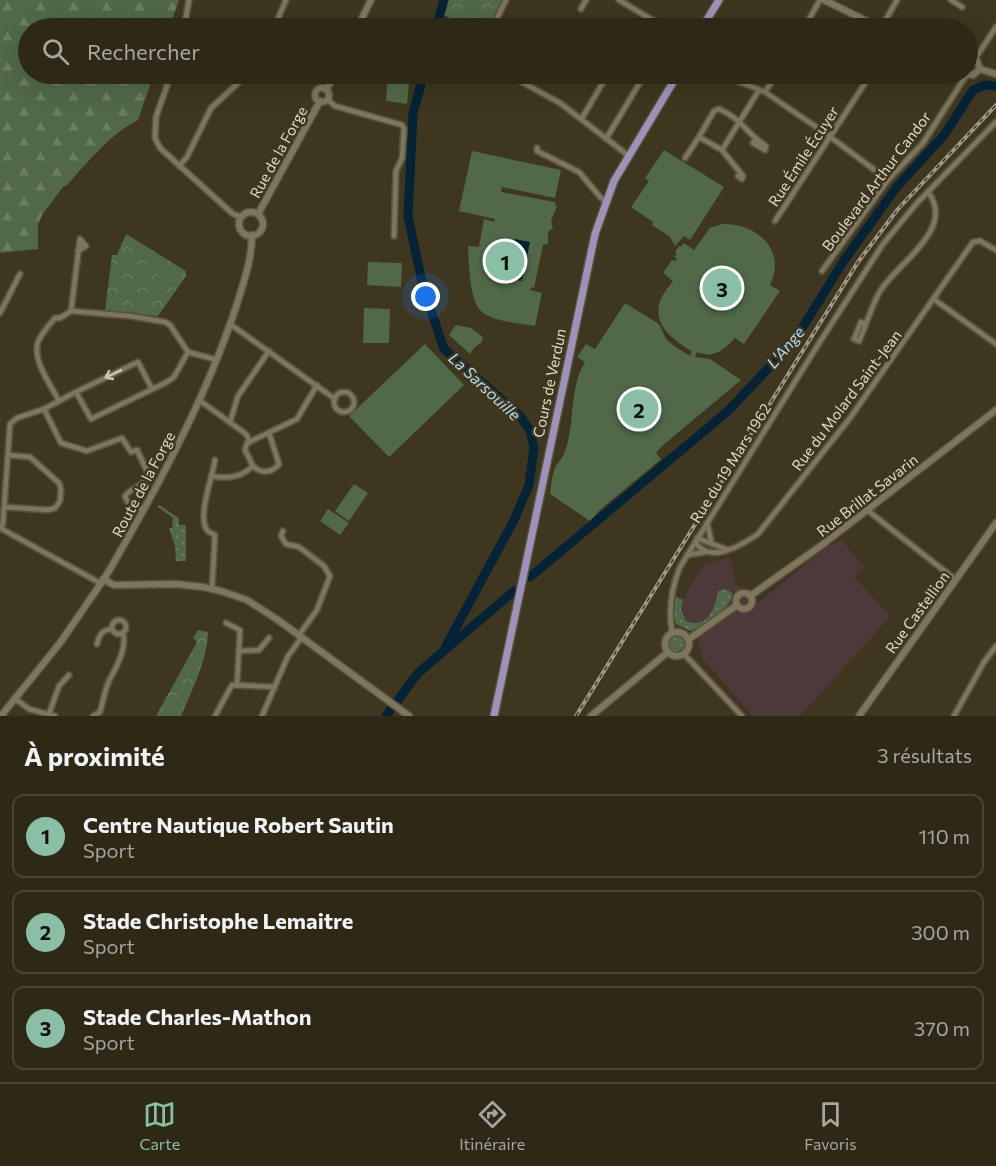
<!DOCTYPE html>
<html lang="fr">
<meta charset="utf-8">
<style>
:root{--surface:#2e2816;--page:#3a3423;--text:#f1f3f6;--muted:#a7a6a1;--line:#494435;--accent:#8abfa5}
body{margin:0;font-family:Commissioner,sans-serif;background:var(--page);color:var(--text)}
.you{position:absolute;left:426px;top:297px;width:21px;height:21px;margin:-15px;border:4px solid #fff;border-radius:50%;background:#1a73e8;box-shadow:0 0 0 9px #1a73e833}
.badge{display:grid;place-items:center;width:39px;height:39px;border-radius:50%;background:var(--accent);color:#111;font-size:20px;font-weight:700}
.pin{position:absolute;translate:-50% -50%;border:3px solid #fff;box-shadow:0 2px 6px #0006}
.list{margin:0;padding:0;list-style:none}
h2{display:flex;justify-content:space-between;align-items:center;height:78px;margin:0;padding:0 24px;font-size:26px}
h2 small{font-size:20px;font-weight:400;color:var(--muted)}
.list li{display:grid;grid-template-columns:39px 1fr auto;gap:18px;align-items:center;box-sizing:border-box;height:84px;margin:0 12px 12px;padding:0 12px;border:2px solid var(--line);border-radius:12px}
.list b{display:block;font-size:22px;white-space:nowrap}
.list p{margin:0;font-size:20px;white-space:nowrap;color:var(--muted)}
.list em{font-size:20px;font-style:normal;color:var(--muted)}
.icon{flex:none;width:33px;height:33px;fill:none;stroke:currentColor;stroke-width:2;stroke-linecap:round;stroke-linejoin:round}
.map{position:relative;flex:none;width:996px;height:716px;overflow:hidden}
.search{position:absolute;background:var(--surface);box-shadow:0 6px 24px #0002;left:18px;right:18px;top:18px;height:66px;display:flex;align-items:center;gap:15px;box-sizing:border-box;padding:0 21px;border-radius:33px;color:var(--muted);font-size:22px}
.sheet{height:366px;background:var(--surface)}
nav{display:flex;justify-content:space-around;align-items:center;box-sizing:border-box;height:84px;border-top:2px solid var(--line);background:var(--surface);font-size:16px;color:var(--muted)}
nav a{display:grid;justify-items:center;gap:3px}
nav .on{color:var(--accent)}
.map>svg:first-child{display:block}
.commercial{fill:#4d383a}
.grass{fill:url(#grass-dots)}
.forest{fill:url(#forest-firs)}
.park{fill:url(#park-crowns)}
.pitch{fill:#516948}
.water{fill:url(#water-ripples)}
.lines{fill:none;stroke-linecap:round;stroke-linejoin:round}
.river{stroke:#042336;stroke-width:9}
.minor-casing{stroke:#58523c;stroke-width:8}
.tertiary-casing{stroke:#58523c;stroke-width:8}
.secondary-casing{stroke:#58523c;stroke-width:9}
.primary-casing{stroke:#58523c;stroke-width:10}
.minor{stroke:#7e765c;stroke-width:4.5}
.tertiary{stroke:#7e765c;stroke-width:5}
.secondary{stroke:#7e765c;stroke-width:6}
.primary{stroke:#9d93ba;stroke-width:7}
.rail-casing{stroke:#9f9a87;stroke-width:4}
.rail{stroke:#3e361e;stroke-width:1.5;stroke-dasharray:4.5;stroke-linecap:butt}
.oneway{stroke:#cac5b4}
.labels{text-anchor:middle;dominant-baseline:central;stroke-width:5;stroke-linejoin:round;paint-order:stroke}
.street-label{font-size:15px;fill:#ddd9ca;stroke:#3e361e}
.water-label{font-size:16px;font-style:italic;fill:#b4daf6;stroke:#3e361e}
</style>
<div class="map">
<svg width="996" height="716" viewBox="0 0 996 716">
<defs>
<pattern id="grass-dots" width="8" height="8" patternUnits="userSpaceOnUse" patternTransform="scale(1.5)"><rect width="8" height="8" fill="#516948"/><path d="M2 2h.1M6 6h.1" fill="none" stroke="#6a7e61" stroke-width="1.8" stroke-linecap="round"/></pattern>
<pattern id="forest-firs" width="22" height="20" patternUnits="userSpaceOnUse" patternTransform="scale(1.5)"><rect width="22" height="20" fill="#516948"/><path d="M5 1l3.5 6h-7zM16 11l3.5 6h-7z" fill="#6a7e61"/></pattern>
<pattern id="park-crowns" width="20" height="18" patternUnits="userSpaceOnUse" patternTransform="scale(1.5)"><rect width="20" height="18" fill="#516948"/><path d="M2 6a3 3 0 1 1 6 0M12 15a3 3 0 1 1 6 0" fill="none" stroke="#6a7e61"/></pattern>
<pattern id="water-ripples" width="26" height="14" patternUnits="userSpaceOnUse" patternTransform="scale(1.5)"><rect width="26" height="14" fill="#042336"/><path d="M2 4q2-2 4 0t4 0M15 11q2-2 4 0t4 0" fill="none" stroke="#284252"/></pattern>
</defs>
<rect width="100%" height="100%" fill="#3e361e"/>
<!-- commercial -->
<polygon class="commercial" points="841,540 865,567 854,577 891,616 800,716 753,716 702,658 698,639 684,622 681,609 683,600 702,566 728,557 731,560 736,585 746,590 758,603 824,549"/>
<!-- grass -->
<g class="grass">
<polygon points="159,505 179,518 179,525 186,525 186,561 176,561 175,546 169,528 172,528 173,518 158,507"/>
<path d="M726 589 732 593C734 607 702 627 690 631L676 624 674 617 675 596 683 600 681 609 686 621C708 630 715 608 718 591Z"/>
<circle cx="676" cy="643" r="9"/>
</g>
<!-- forest -->
<path class="forest" d="M0 0H179L169 28H28V74H154L138 120C109 135 89 161 67 185L63 187 42 215 38 225V249L0 253Z"/>
<!-- park -->
<g class="park">
<polygon points="444,0 506,0 492,28 469,28 440,13"/>
<polygon points="126,234 186,271 186,276 158,316 105,311 112,255 117,255"/>
<path d="M198 630 208 632C207 661 192 690 181 716H156L197 642 193 638Z"/>
</g>
<!-- pitch -->
<g class="pitch">
<polygon points="388,74 410,74 407,104 386,101"/>
<polygon points="664,150 724,187 690,240 684,236 675,246 670,237 652,225 653,222 631,207 649,181 645,178"/>
<path d="M472 151 561 170 555 198 502 187 501 192 555 202V205L557 206 551 221 553 228 548 232V244L543 245 534 288 531 287 530 290 542 293 535 326C519 323 493 322 481 311 469 300 469 262 468 246L479 247 484 219 494 222 495 219 459 211Z"/>
<path d="M722 224C757 223 787 250 770 285L780 291 744 344 735 338C724 350 713 359 697 352L695 357 710 359 741 380 662 446 656 453 661 459 601 509 590 521 550 494C551 485 552 474 556 466 558 462 562 459 564 454 576 424 568 390 585 362L577 357 586 344 595 349 625 303 659 324 666 339 674 346 690 356 692 351C674 341 652 325 660 301 662 294 669 287 673 281L663 273 672 260 675 261 677 259 674 257 677 254 675 252 679 246 681 247 684 243 694 250 710 228Z"/>
<polygon points="155,260 172,270 168,279 165,280 149,269"/>
<polygon points="368,262 402,263 401,287 367,285"/>
<polygon points="364,308 390,309 389,343 363,343"/>
<polygon points="456,325 471,328 483,337 482,342 474,348 470,354 449,335"/>
<polygon points="425,344 464,385 389,457 349,416"/>
<polygon points="354,484 368,493 349,521 335,511"/>
<polygon points="328,509 349,523 340,535 320,521"/>
</g>
<!-- water -->
<polygon class="water" points="514,239 530,242 522,281 506,278"/>
<g class="lines">
<!-- river -->
<g class="river">
<polyline points="436,28 444,0"/>
<polyline points="424,74 413,113 408,216 423,287 444,349 519,415 530,430 534,448 529,485 514,520 445,648"/>
<polyline points="530,577 728,411 794,341 843,262 896,188 945,134 973,90 985,85 996,86"/>
<polyline points="386,716 418,673 514,591"/>
</g>
<!-- minor casing -->
<g class="minor-casing">
<g id="minor">
<polyline points="619,0 666,28"/>
<polyline points="951,0 962,7"/>
<polyline points="581,9 586,0"/>
<polyline points="274,28 286,0"/>
<polyline points="492,28 506,0"/>
<polyline points="804,28 820,0"/>
<polyline points="881,28 897,0"/>
<polyline points="975,59 996,27"/>
<polyline points="507,74 560,103 629,156"/>
<polyline points="720,74 765,92 825,133 888,180"/>
<polyline points="765,92 777,74"/>
<polyline points="327,99 335,106 402,125 404,129 402,158 396,171 394,236"/>
<polyline points="582,118 608,74"/>
<polyline points="606,139 645,74"/>
<path d="M755 140 753 143 765 150 766 146C748 135 742 119 719 109L714 111 699 137 722 150 759 90"/>
<polyline points="537,148 537,151 579,172 601,198 606,201"/>
<polyline points="722,150 743,176 742,179 738,176 740,174"/>
<polyline points="685,158 699,137"/>
<polyline points="179,166 187,157 211,108 248,74"/>
<polyline points="775,221 871,74"/>
<polyline points="822,271 888,180 923,143 967,74"/>
<polyline points="935,300 996,344"/>
<polyline points="71,311 130,316 165,322 170,325 188,352"/>
<polyline points="0,313 20,274"/>
<polyline points="230,324 335,399"/>
<path d="M866 324 861 322 854 339 859 341C866 325 871 308 879 293 895 264 957 230 928 192"/>
<polyline points="152,389 138,362 76,392 91,419 167,382 174,377 188,352 217,360"/>
<circle cx="344" cy="402" r="10"/>
<polyline points="199,400 246,434 250,442"/>
<path d="M59 401C51 385 32 361 38 342 41 334 49 325 55 318H60L71 311 80 239 86 246 78 251"/>
<path d="M44 409 61 443 87 451 122 438 131 452 137 450 148 473V479C141 486 131 488 125 496L127 501 144 510"/>
<polyline points="230,422 238,396 269,351"/>
<path d="M253 466C261 474 272 473 279 464L269 433"/>
<path d="M211 476C226 479 242 477 253 466L245 450 247 443 297 419 317 385"/>
<polyline points="5,507 48,510 55,508 60,501 61,489 59,483 30,457 8,455"/>
<polyline points="867,510 956,580"/>
<polyline points="707,523 712,544"/>
<polyline points="0,528 100,583"/>
<polyline points="1,528 3,523 10,424 17,418 44,409 76,392"/>
<polyline points="283,531 281,536 286,544 299,547 324,566 330,576 317,610 299,635"/>
<polyline points="697,538 726,549"/>
<path d="M695 542C710 565 742 545 758 534L850 418 973 242 980 241 996 250"/>
<polyline points="687,555 705,552"/>
<path d="M212 588 215 535C213 534 208 532 207 530 197 517 213 475 215 460"/>
<circle cx="119" cy="627" r="7"/>
<polyline points="226,623 240,630 237,685"/>
<path d="M672 632C668 609 671 589 680 567L816 348 883 244 917 203 996 122"/>
<path d="M97 644C99 635 102 630 112 629"/>
<polyline points="239,651 259,650 269,638"/>
<polyline points="684,654 742,716"/>
<polyline points="14,698 29,709 55,716"/>
<polyline points="49,714 59,686 69,675"/>
<path d="M93 716 100 712C103 702 105 688 110 679 117 666 127 648 123 633"/>
<polyline points="215,716 232,685 275,687"/>
<polyline points="262,716 288,656 302,637"/>
<polyline points="954,716 984,662 996,646"/>
</g>
</g>
<!-- tertiary casing -->
<g class="tertiary-casing">
<g id="tertiary">
<polyline points="184,28 189,0"/>
<polyline points="171,74 156,117 155,138 160,148 233,214 242,217"/>
</g>
</g>
<!-- secondary casing -->
<g class="secondary-casing">
<g id="secondary">
<polyline points="824,0 881,28"/>
<polyline points="357,28 371,0"/>
<polyline points="968,59 973,58 977,61 980,69"/>
<polyline points="980,69 996,74"/>
<polyline points="966,74 973,75 980,69"/>
<circle cx="322" cy="95" r="7"/>
<polyline points="326,90 335,74"/>
<circle cx="251" cy="224" r="12"/>
<polyline points="258,214 320,101"/>
<polyline points="103,579 114,585 176,584 203,587 221,591 247,600 278,620 409,716"/>
<circle cx="744" cy="601" r="8"/>
<polyline points="750,596 822,545 996,410"/>
<circle cx="677" cy="644" r="12"/>
<polyline points="689,639 737,605"/>
<path d="M1 716 60 643 106 576C156 490 205 401 236 307 243 284 252 260 252 235"/>
<polyline points="591,716 668,652"/>
<polyline points="859,716 996,523"/>
</g>
</g>
<!-- primary casing -->
<g class="primary-casing">
<g id="primary">
<polyline points="702,28 719,0"/>
<polyline points="494,716 595,234 614,181 678,74"/>
</g>
</g>
<!-- minor -->
<use href="#minor" class="minor"/>
<!-- tertiary -->
<use href="#tertiary" class="tertiary"/>
<!-- secondary -->
<use href="#secondary" class="secondary"/>
<!-- primary -->
<use href="#primary" class="primary"/>
<!-- rail casing -->
<g class="rail-casing">
<polyline id="rail" points="576,716 858,262 898,209 996,105"/>
</g>
<!-- rail -->
<use href="#rail" class="rail"/>
</g>
<!-- one-way arrows -->
<defs><path id="oneway-shaft" d="M-6 0H5M1.5-3L5.5 0L1.5 3" fill="none" stroke-width="1.6" stroke-linecap="round" stroke-linejoin="round" transform="scale(1.5)"/></defs>
<use class="oneway" href="#oneway-shaft" transform="translate(113 374) rotate(154)"/>
<g class="labels">
<!-- street labels -->
<g class="street-label">
<text transform="translate(278 152) rotate(-61)">Rue de la Forge</text>
<text transform="translate(803 156) rotate(-57)">Rue Émile Écuyer</text>
<text transform="translate(876 181) rotate(-53)">Boulevard Arthur Candor</text>
<text transform="translate(549 383) rotate(-78)">Cours de Verdun</text>
<text transform="translate(846 400) rotate(-53)">Rue du Molard Saint-Jean</text>
<text transform="translate(730 463) rotate(-58)">Rue du 19 Mars 1962</text>
<text transform="translate(143 484) rotate(-62)">Route de la Forge</text>
<text transform="translate(867 495) rotate(-38)">Rue Brillat Savarin</text>
<text transform="translate(917 612) rotate(-54)">Rue Castellion</text>
</g>
<!-- water labels -->
<g class="water-label">
<text transform="translate(785 347) rotate(-50)">L'Ange</text>
<text transform="translate(485 386) rotate(43)">La Sarsouille</text>
</g>
</g>
</svg>
<div class="you"></div>
<div class="pin badge" style="left:505px;top:261px">1</div>
<div class="pin badge" style="left:639px;top:409px">2</div>
<div class="pin badge" style="left:722px;top:288px">3</div>
<div class="search"><svg class="icon" aria-label="search" viewBox="0 0 24 24"><circle cx="10" cy="10" r="6"/><path d="M15 15l6 6"/></svg>Rechercher</div>
</div>
<section class="sheet">
<h2>À proximité<small>3 résultats</small></h2>
<ul class="list">
<li><span class="badge">1</span><div><b>Centre Nautique Robert Sautin</b><p>Sport</p></div><em>110 m</em></li>
<li><span class="badge">2</span><div><b>Stade Christophe Lemaitre</b><p>Sport</p></div><em>300 m</em></li>
<li><span class="badge">3</span><div><b>Stade Charles-Mathon</b><p>Sport</p></div><em>370 m</em></li>
</ul>
</section>
<nav>
<a class="on"><svg class="icon" aria-label="map" viewBox="0 0 24 24"><path d="M3 6l6-2 6 2 6-2v14l-6 2-6-2-6 2zM9 4v14M15 6v14"/></svg>Carte</a>
<a><svg class="icon" aria-label="directions" viewBox="0 0 24 24"><path d="M12 3l9 9-9 9-9-9zM9 14v-3h6M13 9l2 2-2 2"/></svg>Itinéraire</a>
<a><svg class="icon" aria-label="saved" viewBox="0 0 24 24"><path d="M7 4h10v16l-5-4-5 4z"/></svg>Favoris</a>
</nav>
